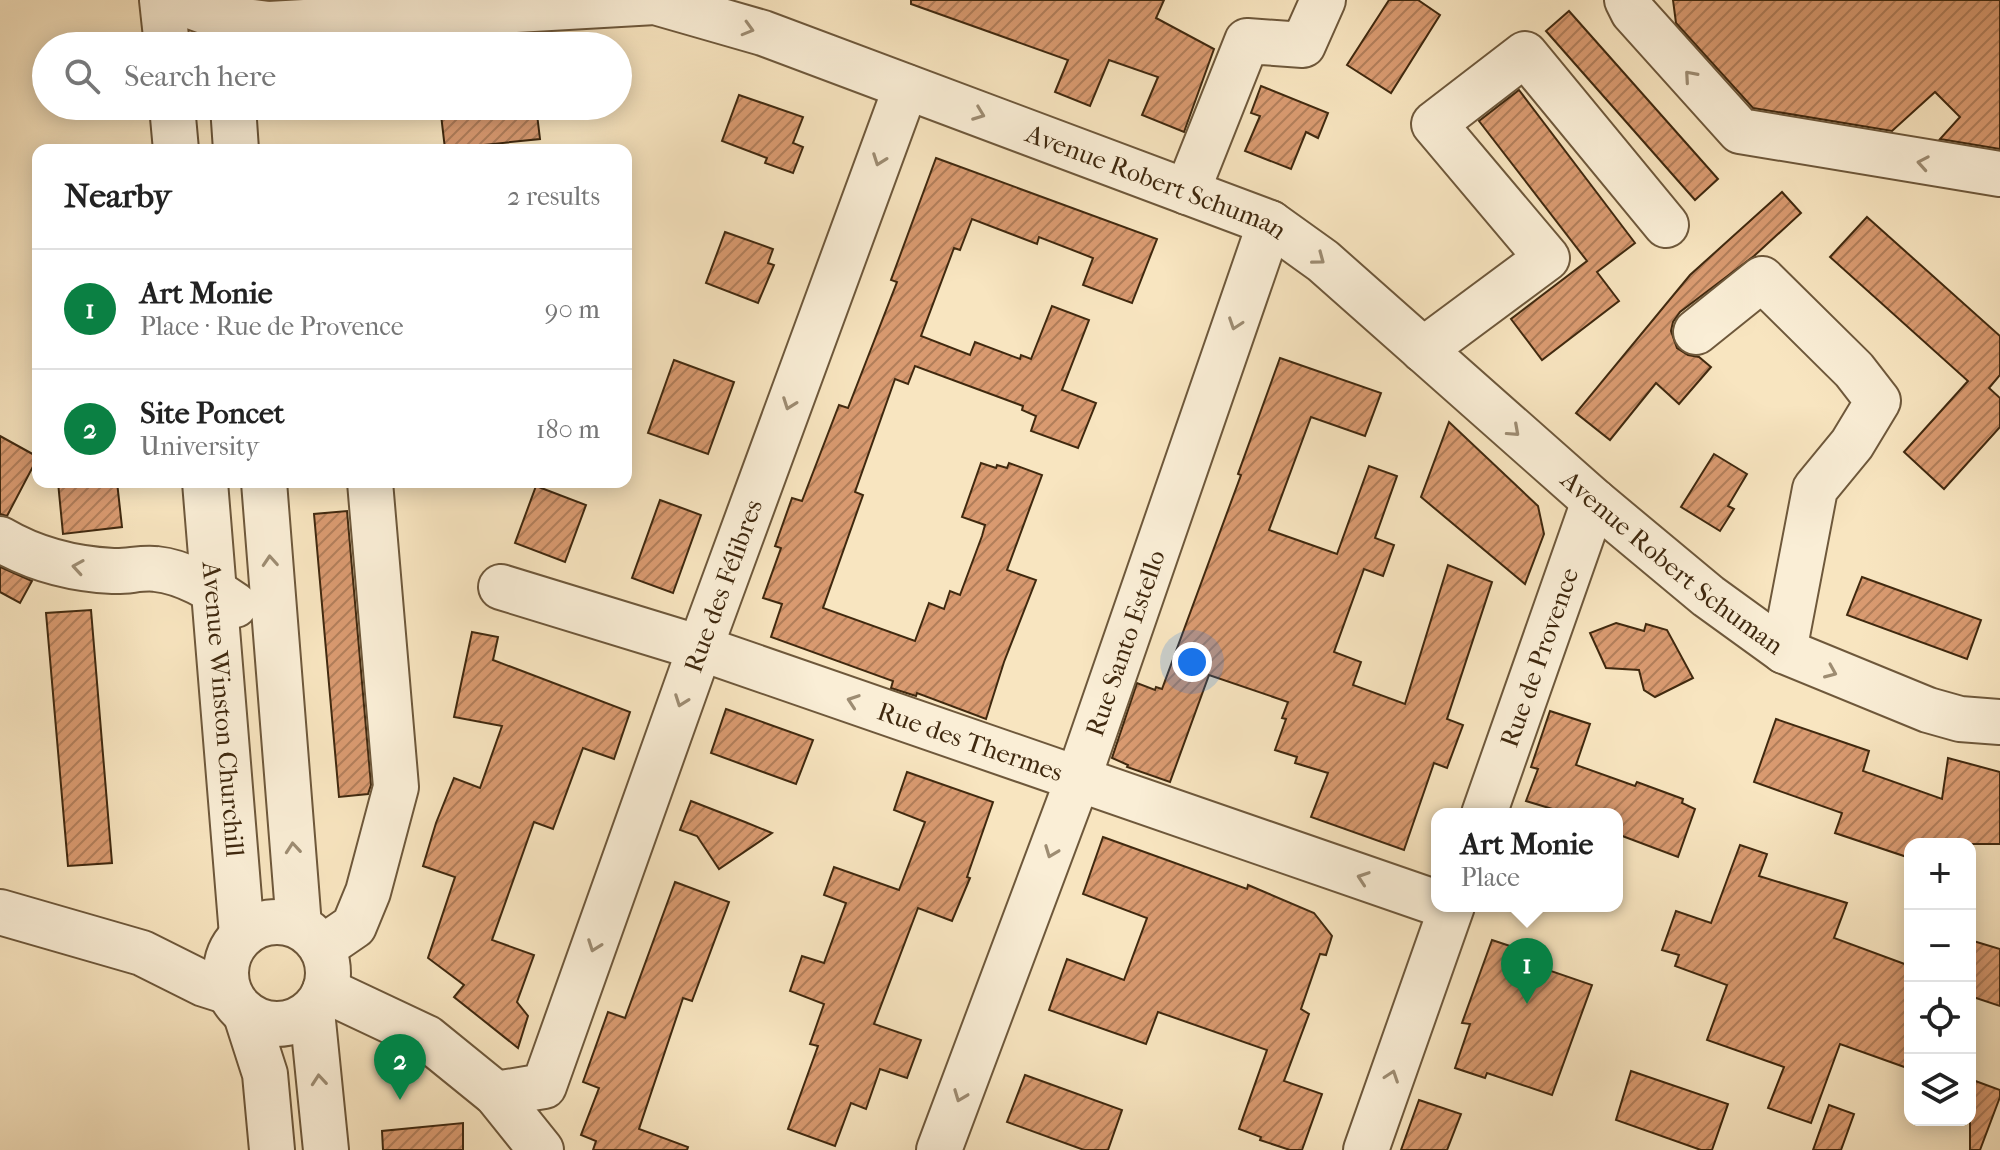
<!DOCTYPE html>
<meta charset="utf-8">
<style>
:root{--surface:#fff;--page:#f2f2f2;--text:#222;--muted:#767676;--line:#e0e0e0;--accent:#0b8043}
body{margin:0;font-family:"IM FELL French Canon",serif;background:var(--page);color:var(--text)}
.controls{position:absolute;right:24px;bottom:24px;display:grid;overflow:hidden;border-radius:16px;box-shadow:0 4px 20px #0003}
.controls button{width:72px;height:72px;display:grid;place-items:center;padding:0;border:0;border-bottom:2px solid var(--line);background:var(--surface);color:var(--text);font:40px sans-serif}
.you{position:absolute;left:1192px;top:662px;width:28px;height:28px;margin:-20px;border:6px solid #fff;border-radius:50%;background:#1a73e8;box-shadow:0 0 0 12px #1a73e833}
.badge{display:grid;place-items:center;width:52px;height:52px;border-radius:50%;background:var(--accent);color:#fff;font-size:26px;font-weight:700}
.pin{position:absolute;translate:-50% -66px;filter:drop-shadow(0 2px 4px #0008)}
.pin::after{content:'';position:absolute;top:42px;width:28px;height:24px;background:inherit;clip-path:polygon(0 0,100% 0,50% 100%)}
.popup{position:absolute;left:1431px;top:808px;width:192px;height:104px;box-sizing:border-box;display:grid;place-content:center;border-radius:16px;background:var(--surface);filter:drop-shadow(0 2px 6px #0005);font-size:26px;white-space:nowrap;color:var(--muted)}
.popup b{font-size:30px;color:var(--text)}
.popup::after{content:'';position:absolute;left:50%;top:100%;margin-left:-16px;border:16px solid transparent;border-top-color:var(--surface)}
.list{margin:0;padding:0;list-style:none}
h2{display:flex;justify-content:space-between;align-items:center;height:104px;margin:0;padding:0 32px;font-size:34px}
h2 small{font-size:26px;font-weight:400;color:var(--muted)}
.list li{display:grid;grid-template-columns:52px 1fr auto;gap:24px;align-items:center;box-sizing:border-box;height:120px;padding:0 32px;border-top:2px solid var(--line)}
.list b{display:block;font-size:30px;white-space:nowrap}
.list p{margin:0;font-size:26px;white-space:nowrap;color:var(--muted)}
.list em{font-size:26px;font-style:normal;color:var(--muted)}
.icon{flex:none;width:44px;height:44px;fill:none;stroke:currentColor;stroke-width:2;stroke-linecap:round;stroke-linejoin:round}
.map{position:relative;flex:none;width:2000px;height:1150px;overflow:hidden}
.search{position:absolute;background:var(--surface);box-shadow:0 4px 20px #0003;left:32px;top:32px;width:600px;height:88px;display:flex;align-items:center;gap:20px;box-sizing:border-box;padding:0 28px;border-radius:44px;color:var(--muted);font-size:30px}
.panel{position:absolute;background:var(--surface);box-shadow:0 4px 20px #0003;left:32px;top:144px;width:600px;height:344px;border-radius:16px}
.map>svg:first-child{display:block}
.building{fill:url(#building-hatch);stroke:#40290f;stroke-width:2}
.lines{fill:none;stroke-linecap:round;stroke-linejoin:round}
.minor-casing{stroke:#6e583b;stroke-width:48}
.minor{stroke:#faeed6;stroke-width:44}
.oneway{stroke:#9d8c72}
.labels{text-anchor:middle;dominant-baseline:central;stroke-width:7;stroke-linejoin:round;paint-order:stroke}
.street-label{font-size:26px;fill:#40290f;stroke:#faeed6}
</style>
<div class="map">
<svg width="2000" height="1150" viewBox="0 0 2000 1150">
<defs>
<pattern id="building-hatch" width="6" height="6" patternUnits="userSpaceOnUse" patternTransform="scale(2)"><rect width="6" height="6" fill="#d99a70"/><path d="M-1 1l2-2M0 6l6-6M5 7l2-2" fill="none" stroke="#b17e5a"/></pattern>
</defs>
<rect width="100%" height="100%" fill="#f8e5c0"/>
<filter id="stains"><feTurbulence type="fractalNoise" baseFrequency=".0025" numOctaves="4"/><feColorMatrix values="0 0 0 0 .2 0 0 0 0 .09 0 0 0 0 .02 0 0 0 .5 -.17"/></filter>
<radialGradient id="worn" r=".72"><stop offset=".6" stop-color="#630" stop-opacity="0"/><stop offset="1" stop-color="#630" stop-opacity=".3"/></radialGradient>
<!-- building -->
<g class="building">
<polygon points="911,0 1164,0 1156,18 1214,49 1184,132 1142,115 1158,77 1109,60 1090,106 1055,92 1068,60 911,4"/>
<polygon points="1389,0 1418,0 1440,15 1391,93 1347,65"/>
<polygon points="1673,0 2000,0 2000,149 1940,139 1960,117 1935,92 1892,131 1753,108 1676,23"/>
<polygon points="1569,11 1718,179 1695,200 1546,31"/>
<polygon points="1261,86 1328,113 1318,138 1306,132 1291,169 1245,151 1260,116 1251,113"/>
<polygon points="1519,90 1635,243 1597,272 1619,301 1542,360 1511,319 1587,261 1479,121"/>
<polygon points="739,95 803,117 793,143 803,147 793,173 765,163 767,158 722,141"/>
<polygon points="440,106 536,106 540,139 445,149"/>
<polygon points="936,158 1157,239 1132,303 1083,285 1093,258 1039,237 1037,244 972,219 960,250 954,248 921,336 970,355 975,342 1020,359 1021,355 1031,359 1052,306 1089,320 1062,390 1096,403 1078,448 1031,431 1036,416 1022,410 1023,406 915,366 908,384 895,379 855,492 863,495 823,608 915,641 929,603 944,609 950,591 960,595 982,536 985,525 962,517 981,463 996,468 997,465 1007,468 1009,463 1042,475 1007,570 1036,580 1004,662 986,719 917,693 916,696 891,688 893,681 771,637 782,604 763,598 781,548 775,546 792,498 802,501 839,405 848,408 897,282 891,280"/>
<polygon points="1782,192 1801,213 1754,256 1680,312 1673,322 1671,331 1677,348 1688,355 1699,357 1711,367 1679,404 1656,383 1610,440 1576,413 1690,275"/>
<polygon points="1867,217 2000,336 2000,375 1989,388 2000,398 2000,427 1944,489 1904,452 1968,381 1830,257"/>
<polygon points="725,232 773,249 768,263 774,265 758,303 706,283"/>
<polygon points="1280,358 1381,393 1365,436 1311,417 1269,530 1337,554 1369,466 1397,476 1375,538 1394,545 1383,576 1364,569 1334,652 1361,662 1353,685 1405,704 1448,565 1492,582 1447,719 1463,725 1447,768 1434,763 1404,850 1311,817 1328,773 1295,763 1297,757 1275,750 1286,719 1282,718 1288,702 1209,675 1170,782 1127,767 1128,765 1112,758 1137,683 1155,690 1156,687 1162,689 1241,475 1238,474"/>
<polygon points="674,360 734,382 708,454 648,433"/>
<polygon points="1449,422 1538,506 1544,534 1525,584 1421,497"/>
<polygon points="0,436 38,457 7,516 0,514"/>
<polygon points="1714,454 1747,474 1728,506 1734,509 1720,531 1681,507"/>
<polygon points="58,482 117,482 122,527 63,534"/>
<polygon points="536,486 586,505 565,562 515,543"/>
<polygon points="660,500 701,515 673,593 632,578"/>
<polygon points="347,511 371,785 368,794 339,797 314,514"/>
<polygon points="0,567 32,581 20,603 0,592"/>
<polygon points="1862,577 1981,620 1967,659 1847,615"/>
<polygon points="91,610 112,863 68,866 46,613"/>
<polygon points="1616,623 1644,631 1646,624 1667,630 1693,678 1655,697 1644,690 1639,670 1606,668 1590,633"/>
<polygon points="472,632 498,637 493,660 630,712 614,759 583,748 553,829 534,822 492,940 534,955 517,1002 528,1016 518,1048 454,997 464,985 428,958 455,877 423,866 436,823 454,778 480,788 502,726 454,717"/>
<polygon points="726,709 813,740 796,784 711,753"/>
<polygon points="1550,711 1590,724 1576,765 1635,786 1637,782 1683,799 1682,803 1695,809 1678,857 1617,834 1617,814 1569,814 1526,801 1538,769 1531,767"/>
<polygon points="1776,719 1869,751 1863,771 1942,799 1948,758 2000,772 2000,844 1910,844 1910,858 1835,833 1842,813 1754,782"/>
<polygon points="907,772 993,802 967,877 970,878 952,921 918,908 874,1024 921,1040 907,1078 880,1069 866,1109 851,1103 835,1146 788,1129 818,1046 810,1044 824,1004 790,991 802,956 824,963 846,903 824,895 834,867 899,890 925,822 894,810"/>
<polygon points="691,801 745,822 772,833 719,869 697,836 680,830"/>
<polygon points="1103,837 1247,889 1248,885 1314,913 1332,936 1326,955 1320,954 1301,1009 1309,1014 1284,1081 1322,1094 1302,1150 1290,1150 1260,1140 1261,1137 1239,1129 1267,1050 1158,1012 1146,1044 1049,1010 1067,959 1124,980 1147,918 1083,894"/>
<polygon points="1740,845 1767,854 1759,876 1847,903 1834,938 1910,966 1910,1069 1840,1044 1811,1123 1768,1108 1784,1067 1707,1040 1727,985 1675,966 1679,955 1662,950 1676,911 1711,923"/>
<polygon points="675,882 729,902 692,1001 683,998 639,1129 688,1147 687,1150 593,1150 596,1141 581,1135 599,1088 583,1082 608,1012 625,1018"/>
<polygon points="1492,940 1525,951 1522,961 1592,985 1552,1095 1487,1073 1485,1078 1455,1068 1470,1024 1462,1023"/>
<polygon points="1970,940 2000,949 2000,1006 1970,996"/>
<polygon points="1631,1071 1728,1104 1712,1150 1701,1150 1616,1120"/>
<polygon points="1025,1075 1122,1110 1108,1150 1084,1150 1007,1122"/>
<polygon points="1970,1079 2000,1090 2000,1097 1980,1150 1970,1150"/>
<polygon points="1419,1100 1461,1114 1447,1150 1401,1150"/>
<polygon points="1829,1105 1854,1114 1841,1150 1813,1150"/>
<polygon points="463,1123 463,1150 383,1150 382,1131"/>
</g>
<g class="lines">
<!-- minor casing -->
<g class="minor-casing">
<g id="minor">
<polyline points="162,0 167,46"/>
<path id="s1" d="M174 0 226 19 269 24 655 2 763 33 1270 223 1323 261 1594 501 1708 596 1784 651 1928 710 1960 719 2000 722"/>
<polyline points="1627,0 1633,12 1740,131 2000,174"/>
<polyline points="172,106 176,150"/>
<polyline points="233,106 236,150"/>
<polyline points="1187,192 1247,41 1303,45 1323,0"/>
<polyline points="1696,332 1762,279 1854,370 1878,401 1852,444 1815,489 1784,651"/>
<polyline points="1423,350 1547,258 1434,124 1525,54 1666,225"/>
<path id="s2" d="M205 482 242 935"/>
<polyline points="264,482 299,926"/>
<path d="M0 539C34 559 74 569 113 571 127 572 142 567 156 569 185 572 212 589 235 605"/>
<path id="s3" d="M501 587 700 648 1437 903"/>
<path id="s4" d="M1484 814 1594 501"/>
<polyline points="0,912 142,953 204,984 229,992"/>
<circle cx="277" cy="973" r="51"/>
<polyline points="322,948 354,926 368,892 396,787 370,482"/>
<polyline points="325,990 427,1038 496,1094 541,1150"/>
<polyline points="312,1011 326,1150"/>
<polyline points="246,1015 265,1074 272,1150"/>
<path id="s5" d="M496 1094 544 1086 700 648 906 87"/>
<path id="s6" d="M939 1150 1078 779 1270 223"/>
<polyline points="1366,1150 1452,906"/>
</g>
</g>
<!-- minor -->
<use href="#minor" class="minor"/>
</g>
<!-- one-way arrows -->
<defs><path id="oneway-chevron" d="M-2-3.5L2.5 0L-2 3.5" fill="none" stroke-width="1.6" stroke-linecap="round" stroke-linejoin="round" transform="scale(2)"/></defs>
<g class="oneway">
<use href="#oneway-chevron" transform="translate(748 29) rotate(16)"/>
<use href="#oneway-chevron" transform="translate(1690 76) rotate(-131)"/>
<use href="#oneway-chevron" transform="translate(979 114) rotate(21)"/>
<use href="#oneway-chevron" transform="translate(879 160) rotate(110)"/>
<use href="#oneway-chevron" transform="translate(1923 163) rotate(-170)"/>
<use href="#oneway-chevron" transform="translate(1319 259) rotate(37)"/>
<use href="#oneway-chevron" transform="translate(1235 324) rotate(109)"/>
<use href="#oneway-chevron" transform="translate(789 404) rotate(110)"/>
<use href="#oneway-chevron" transform="translate(1514 431) rotate(42)"/>
<use href="#oneway-chevron" transform="translate(270 561) rotate(-94)"/>
<use href="#oneway-chevron" transform="translate(78 567) rotate(-171)"/>
<use href="#oneway-chevron" transform="translate(1831 672) rotate(23)"/>
<use href="#oneway-chevron" transform="translate(681 701) rotate(110)"/>
<use href="#oneway-chevron" transform="translate(853 701) rotate(-161)"/>
<use href="#oneway-chevron" transform="translate(293 848) rotate(-95)"/>
<use href="#oneway-chevron" transform="translate(1051 852) rotate(111)"/>
<use href="#oneway-chevron" transform="translate(1363 878) rotate(-161)"/>
<use href="#oneway-chevron" transform="translate(594 946) rotate(110)"/>
<use href="#oneway-chevron" transform="translate(1392 1076) rotate(-71)"/>
<use href="#oneway-chevron" transform="translate(319 1080) rotate(-95)"/>
<use href="#oneway-chevron" transform="translate(960 1096) rotate(111)"/>
</g>
<g class="labels">
<!-- street labels -->
<g class="street-label">
<text stroke="none"><textPath href="#s1" startOffset="1018">Avenue Robert Schuman</textPath></text>
<text stroke="none"><textPath href="#s1" startOffset="1666">Avenue Robert Schuman</textPath></text>
<text stroke="none"><textPath href="#s5" startOffset="580">Rue des Félibres</textPath></text>
<text stroke="none"><textPath href="#s6" startOffset="540">Rue Santo Estello</textPath></text>
<text stroke="none"><textPath href="#s4" startOffset="166">Rue de Provence</textPath></text>
<text stroke="none"><textPath href="#s2" startOffset="228">Avenue Winston Churchill</textPath></text>
<text stroke="none"><textPath href="#s3" startOffset="494">Rue des Thermes</textPath></text>
</g>
</g>
<rect width="100%" height="100%" filter="url(#stains)"/>
<rect width="100%" height="100%" fill="url(#worn)"/>
</svg>
<div class="controls">
<button>+</button>
<button>−</button>
<button><svg class="icon" aria-label="locate" viewBox="0 0 24 24"><circle cx="12" cy="12" r="6"/><path d="M12 2v4M12 18v4M2 12h4M18 12h4"/></svg></button>
<button><svg class="icon" aria-label="layers" viewBox="0 0 24 24"><path d="M12 4l9 5-9 5-9-5zM3 14l9 5 9-5"/></svg></button>
</div>
<div class="you"></div>
<div class="pin badge" style="left:1527px;top:1004px">1</div>
<div class="popup"><b>Art Monie</b>Place</div>
<div class="pin badge" style="left:400px;top:1100px">2</div>
<div class="search"><svg class="icon" aria-label="search" viewBox="0 0 24 24"><circle cx="10" cy="10" r="6"/><path d="M15 15l6 6"/></svg>Search here</div>
<section class="panel">
<h2>Nearby<small>2 results</small></h2>
<ul class="list">
<li><span class="badge">1</span><div><b>Art Monie</b><p>Place · Rue de Provence</p></div><em>90 m</em></li>
<li><span class="badge">2</span><div><b>Site Poncet</b><p>University</p></div><em>180 m</em></li>
</ul>
</section>
</div>
